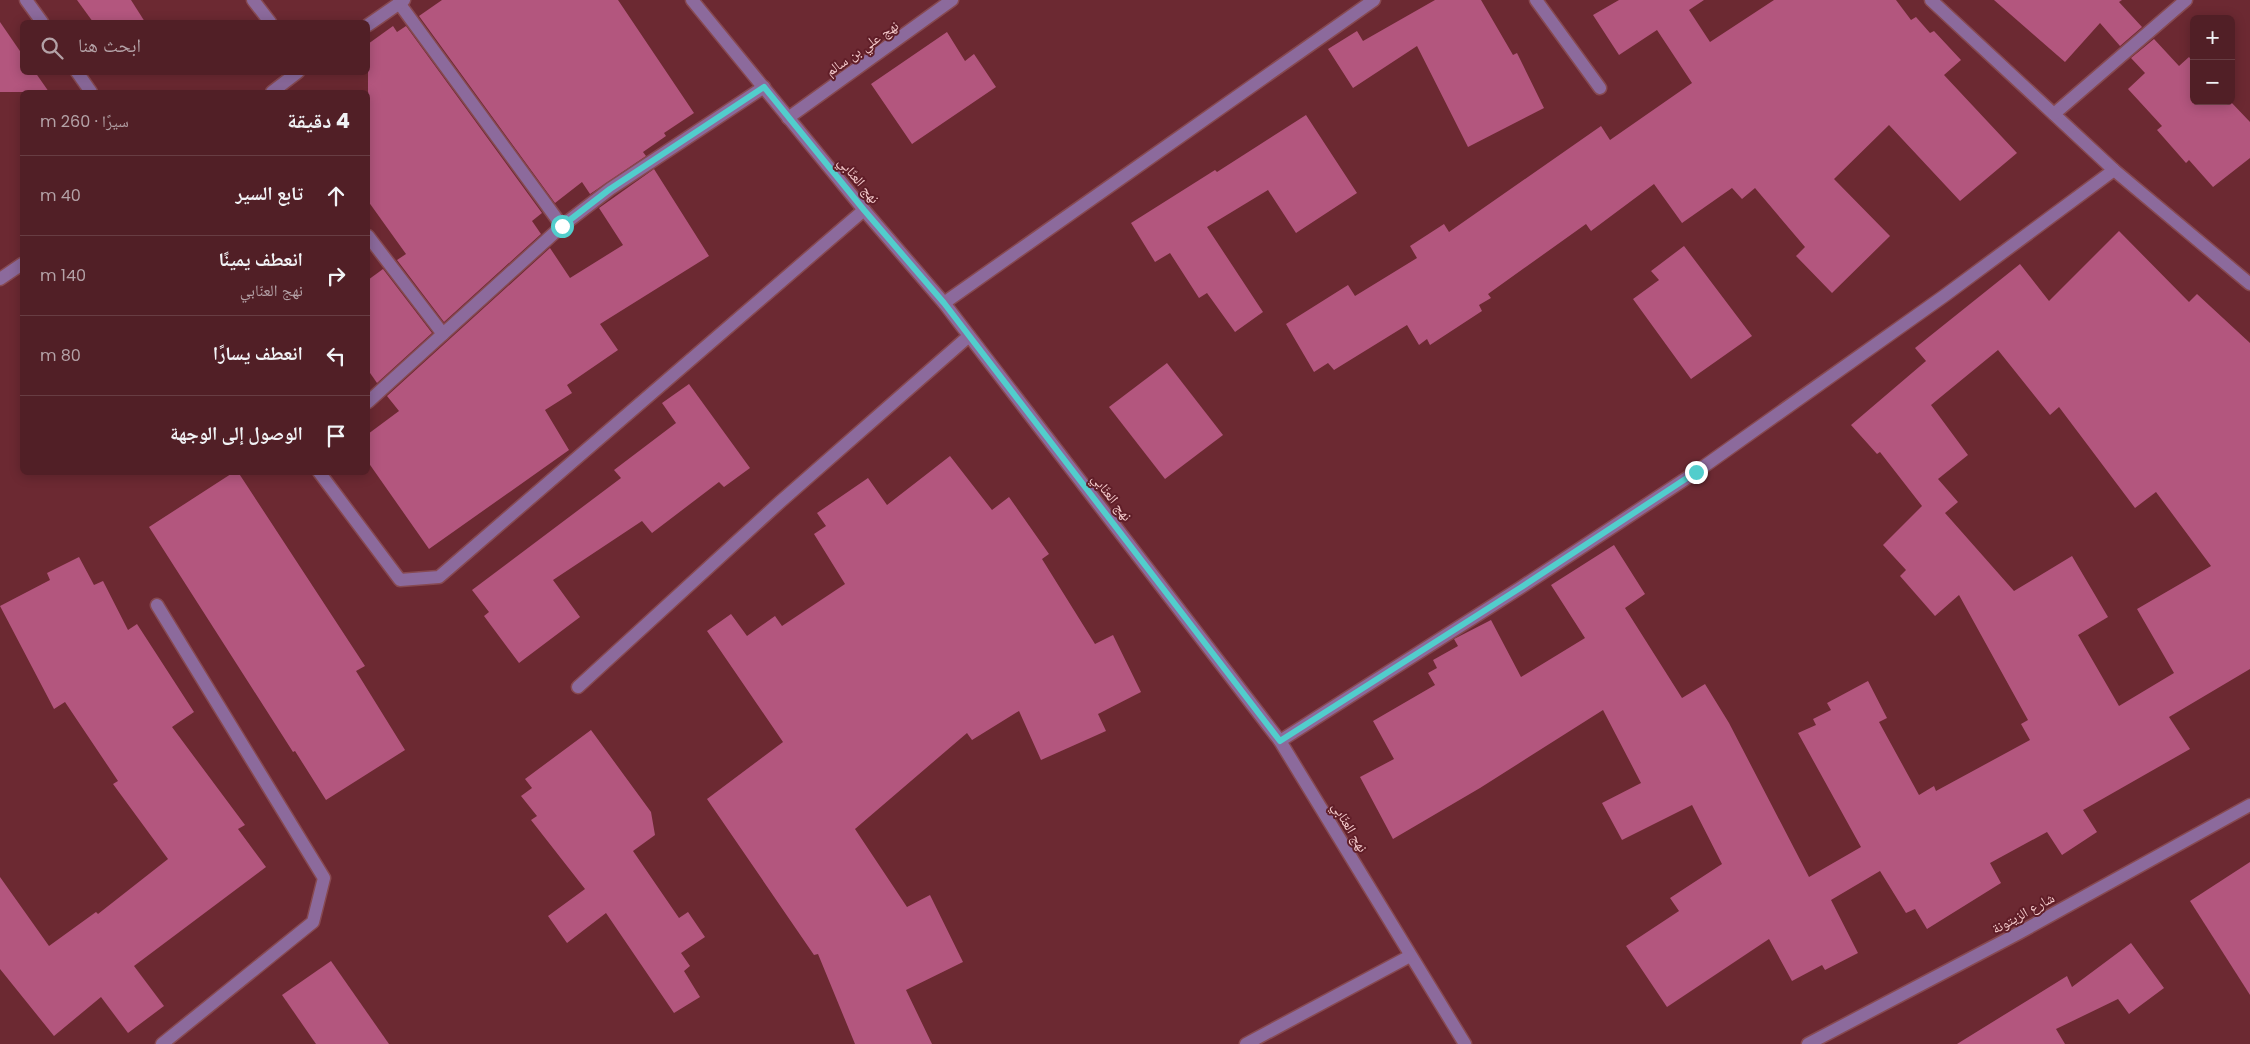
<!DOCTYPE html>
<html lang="ar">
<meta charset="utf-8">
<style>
:root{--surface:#511f26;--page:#5b2c32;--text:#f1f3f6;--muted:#b4a2a7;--line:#673d43}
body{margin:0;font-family:Poppins,"Noto Naskh Arabic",sans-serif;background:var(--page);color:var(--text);direction:rtl}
.controls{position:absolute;right:15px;top:15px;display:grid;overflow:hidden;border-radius:8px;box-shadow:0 2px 12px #0003}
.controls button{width:45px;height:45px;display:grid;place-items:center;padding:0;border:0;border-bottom:1px solid var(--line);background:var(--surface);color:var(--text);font:25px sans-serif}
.stop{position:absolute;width:15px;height:15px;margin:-11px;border:4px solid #52cdcc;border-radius:50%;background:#fff}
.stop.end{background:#52cdcc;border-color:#fff;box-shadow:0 1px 5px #0008}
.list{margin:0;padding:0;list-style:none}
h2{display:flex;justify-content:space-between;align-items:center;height:65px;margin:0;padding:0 20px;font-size:21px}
h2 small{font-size:16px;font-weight:400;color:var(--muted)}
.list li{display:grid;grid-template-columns:32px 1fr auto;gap:15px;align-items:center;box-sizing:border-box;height:80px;padding:0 20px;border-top:1px solid var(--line)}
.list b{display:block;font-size:19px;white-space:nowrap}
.list p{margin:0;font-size:16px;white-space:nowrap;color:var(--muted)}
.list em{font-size:16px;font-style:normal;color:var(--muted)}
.icon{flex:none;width:28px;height:28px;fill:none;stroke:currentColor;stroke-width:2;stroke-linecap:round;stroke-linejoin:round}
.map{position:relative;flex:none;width:2250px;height:1044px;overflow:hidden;direction:ltr}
.search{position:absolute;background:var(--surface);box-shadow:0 2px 12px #0003;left:20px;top:20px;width:350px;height:55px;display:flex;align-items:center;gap:12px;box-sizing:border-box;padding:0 18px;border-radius:8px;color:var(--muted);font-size:19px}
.panel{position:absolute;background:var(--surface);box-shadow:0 2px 12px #0003;left:20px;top:90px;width:350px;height:385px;border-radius:8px;direction:rtl}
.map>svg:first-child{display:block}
.building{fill:#b3567e;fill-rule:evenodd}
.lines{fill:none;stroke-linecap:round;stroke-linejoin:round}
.minor-casing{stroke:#874951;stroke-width:15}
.minor{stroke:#8c6a9c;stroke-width:12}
.route{stroke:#52cdcc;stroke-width:6}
.labels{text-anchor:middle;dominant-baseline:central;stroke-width:4;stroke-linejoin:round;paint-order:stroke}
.street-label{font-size:14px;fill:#f5cbcd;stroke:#601e28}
</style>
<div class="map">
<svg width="2250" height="1044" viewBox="0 0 2250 1044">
<rect width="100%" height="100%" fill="#6c2932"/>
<!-- building -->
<g class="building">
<polygon points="77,0 131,0 145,22 93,22"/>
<polygon points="442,0 618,0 694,113 664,133 666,136 643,152 646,156 590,194 582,182 555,203 419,16"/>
<polygon points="1435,0 1481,0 1513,55 1517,53 1544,108 1468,147 1417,46 1353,88 1328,49 1357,31 1363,41"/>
<polygon points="1619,0 1704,0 1689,10 1710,42 1774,0 1896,0 1911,20 1916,17 1930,33 1934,31 1961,60 1944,75 2017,153 1960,201 1889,125 1834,179 1890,236 1832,293 1796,256 1805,247 1755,188 1742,199 1732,188 1682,223 1654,184 1591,231 1586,224 1488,294 1491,298 1479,305 1482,311 1430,345 1427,339 1419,345 1407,325 1334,370 1328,363 1314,372 1286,324 1348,285 1355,296 1417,258 1410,246 1444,224 1449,232 1601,126 1610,140 1692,83 1657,30 1619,55 1593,15"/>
<polygon points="1994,0 2122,0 2119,2 2142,27 2120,46 2100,23 2065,62"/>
<polygon points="0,22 22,54 22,72 35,72 49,92 0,92"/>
<polygon points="393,26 397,32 406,26 542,213 532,221 541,234 444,322 397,260 406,254 368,201 368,44"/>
<polygon points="947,32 965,61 974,54 996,87 912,144 871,84"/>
<polygon points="2154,39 2179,66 2189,57 2194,63 2194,101 2230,101 2250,122 2250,158 2213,187 2189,160 2186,163 2157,130 2162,126 2128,89 2145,73 2131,58"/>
<polygon points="1306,115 1357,193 1296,233 1268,190 1207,227 1263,312 1235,332 1207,293 1199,298 1170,253 1155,262 1131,223 1215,170 1217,172"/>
<polygon points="654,169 709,256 600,324 618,350 567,385 572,393 545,410 569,450 429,549 368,462 368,434 399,411 387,396 550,248 570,278 623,245 599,208"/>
<path d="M2119 231 2189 302 2197 294 2250 343V669L2169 717 2190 749 2083 810 2097 832 2062 855 2047 832 1990 863 2001 883 1927 929 1915 909 1906 913 1880 871 1831 900 1858 953 1825 970 1822 965 1792 981 1769 939 1667 1007 1626 946 1679 911 1670 898 1722 864 1692 805 1622 840 1602 803 1641 783 1603 710 1480 788 1393 839 1360 777 1394 759 1373 721 1435 685 1428 673 1437 668 1433 660 1458 646 1454 639 1491 620 1521 677 1585 638 1551 585 1614 545 1645 594 1625 608 1682 698 1705 684 1729 723 1809 877 1861 847 1798 733 1816 725 1813 719 1831 710 1827 703 1868 681 1887 718 1879 722 1919 795 1934 786 1936 791 2030 740 2021 724 2028 720 1959 595 1935 616 1900 576 1906 570 1883 545 1922 506 1880 452 1877 454 1851 425 1926 361 1915 348 2020 264 2049 301ZM1998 350 2050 415 2059 407 2135 508 2156 492 2211 566 2137 609 2174 673 2119 706 2078 635 2108 617 2072 556 2014 591 1945 513 1958 502 1938 479 1968 455 1931 405Z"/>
<polygon points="1684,246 1752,336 1691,379 1633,299 1659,280 1651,271"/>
<polygon points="383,269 432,333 377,383 368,370 368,280"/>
<polygon points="1167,363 1223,435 1165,479 1109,407"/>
<polygon points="689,384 750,468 724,487 719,482 652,533 642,521 553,580 580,617 519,663 484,616 489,612 472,590 621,478 614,470 676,423 662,403"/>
<polygon points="950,456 992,510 1009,497 1049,554 1042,559 1095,644 1113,635 1141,692 1098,714 1106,731 1041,760 1019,711 972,740 967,733 855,829 907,907 930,895 963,962 906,990 932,1044 855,1044 818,954 814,955 707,799 783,742 707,631 731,614 747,636 775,616 782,626 845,584 814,534 826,526 817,513 868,478 887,505"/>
<polygon points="234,472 238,472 365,666 356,671 405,750 326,800 295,751 293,752 149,527"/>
<polygon points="79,557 94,585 103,581 128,630 137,624 194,712 172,727 245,825 238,829 266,867 134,966 164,1006 128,1033 101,997 54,1036 0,969 0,877 49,946 96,912 98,914 168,859 113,784 118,781 65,702 54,709 0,606 50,580 47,573"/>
<polygon points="591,730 651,812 655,835 633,851 679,918 688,912 705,937 681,953 690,966 684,971 700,997 674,1013 606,913 567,943 548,916 585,889 531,820 537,816 521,796 532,788 525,779"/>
<polygon points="2250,862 2250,995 2190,901"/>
<polygon points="2131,943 2164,988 2129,1014 2118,999 2056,1029 2065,1044 1957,1044 2067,976 2072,987"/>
<polygon points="331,961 389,1044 316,1044 282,995"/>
</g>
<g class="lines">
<!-- minor casing -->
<g class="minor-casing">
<g id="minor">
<polyline points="26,0 42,22"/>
<polyline points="253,0 270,22"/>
<polyline points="692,0 864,210 944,303 1280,741 1465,1044"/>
<polyline points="1536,0 1600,88"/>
<polyline points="1931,0 2114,170 2250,284"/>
<polyline points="399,3 562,226"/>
<polyline points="368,25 404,0"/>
<polyline points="77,72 91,92"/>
<polyline points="272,92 298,72"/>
<polyline points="2054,114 2186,0"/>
<polyline points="788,118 952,0"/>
<polyline points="368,236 443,334"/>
<polyline points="0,279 22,264"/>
<polyline points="944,303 1374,0"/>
<polyline points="368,402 562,226 610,189 764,87"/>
<polyline points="319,472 400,580 439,577 864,210"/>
<polyline points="157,605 324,878 313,922 162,1044"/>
<polyline points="578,687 780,502 969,336"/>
<polyline points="1280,741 1520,588 1696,472 1944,296 2114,170"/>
<polyline points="1246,1044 1410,956"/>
<polyline points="1808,1044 2017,934 2250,805"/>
</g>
</g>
<!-- minor -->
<use href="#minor" class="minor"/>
</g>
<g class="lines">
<!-- route -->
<polyline class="route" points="562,226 610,189 764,87 864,210 944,303 1280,741 1520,588 1696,472"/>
</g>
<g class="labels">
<!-- street labels -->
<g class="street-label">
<text transform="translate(862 48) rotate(-35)">نهج علي بن سالم</text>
<text transform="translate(859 180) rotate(50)">نهج العنّابي</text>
<text transform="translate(1112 497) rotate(52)">نهج العنّابي</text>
<text transform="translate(1350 827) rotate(59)">نهج العنّابي</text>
<text transform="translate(2023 913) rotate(-29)">شارع الزيتونة</text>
</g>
</g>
</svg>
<div class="controls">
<button>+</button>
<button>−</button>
</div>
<div class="stop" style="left:562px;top:226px"></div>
<div class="stop end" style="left:1696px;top:472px"></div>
<div class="search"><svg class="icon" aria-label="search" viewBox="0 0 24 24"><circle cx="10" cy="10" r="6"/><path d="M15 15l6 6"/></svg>ابحث هنا</div>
<section class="panel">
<h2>4 دقيقة<small>سيرًا · 260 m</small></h2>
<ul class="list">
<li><svg class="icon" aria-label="ahead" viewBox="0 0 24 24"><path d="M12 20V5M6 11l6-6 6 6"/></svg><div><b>تابع السير</b></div><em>40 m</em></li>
<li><svg class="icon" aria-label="right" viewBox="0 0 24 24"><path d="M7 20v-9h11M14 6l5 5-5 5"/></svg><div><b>انعطف يمينًا</b><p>نهج العنّابي</p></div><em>140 m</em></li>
<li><svg class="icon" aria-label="left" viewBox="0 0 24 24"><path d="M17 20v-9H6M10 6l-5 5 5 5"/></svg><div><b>انعطف يسارًا</b></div><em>80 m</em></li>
<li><svg class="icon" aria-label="arrive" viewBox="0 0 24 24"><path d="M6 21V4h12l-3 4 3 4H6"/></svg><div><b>الوصول إلى الوجهة</b></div></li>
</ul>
</section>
</div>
